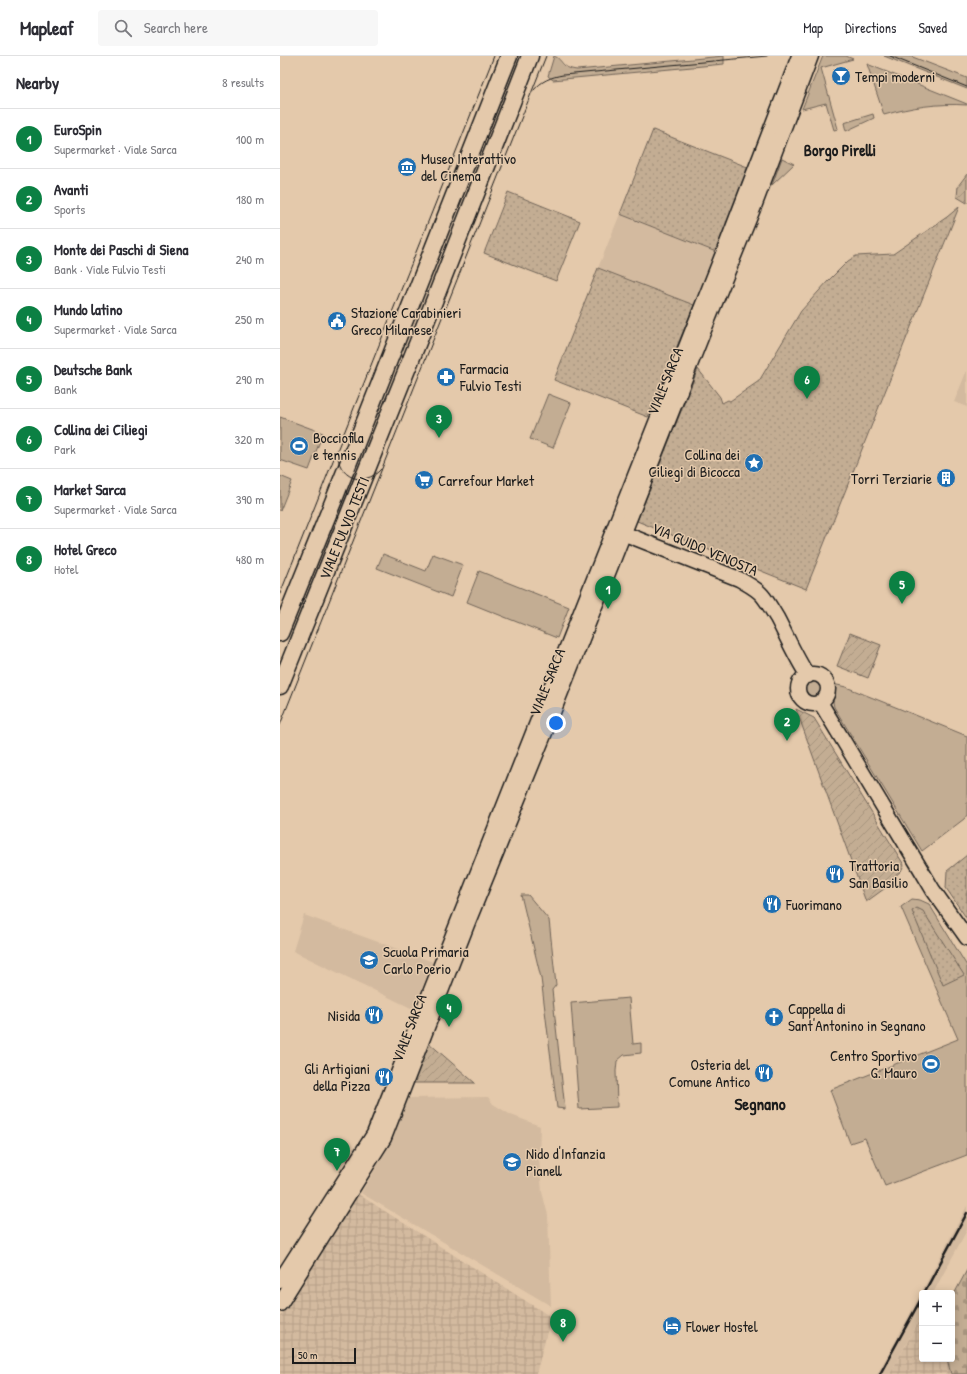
<!DOCTYPE html>
<meta charset="utf-8">
<style>
:root{--surface:#fff;--page:#f7f7f7;--text:#2b2b33;--muted:#7c7c81;--line:#e1e1e2;--accent:#0b8043}
body{margin:0;font-family:"Patrick Hand",sans-serif;background:var(--page);color:var(--text)}
.controls{position:absolute;right:12px;bottom:12px;display:grid;overflow:hidden;border-radius:4px;box-shadow:0 2px 10px #0003}
.controls button{width:36px;height:36px;display:grid;place-items:center;padding:0;border:0;border-bottom:1px solid var(--line);background:var(--surface);color:var(--text);font:20px sans-serif}
.scale{position:absolute;left:12px;bottom:10px;width:64px;box-sizing:border-box;padding-left:4px;border:2px solid #1c1c1c;border-top:0;font-size:11px;line-height:14px;white-space:nowrap;color:#1c1c1c;-webkit-text-stroke:3px #e4c9ab;paint-order:stroke}
.you{position:absolute;left:276px;top:667px;width:14px;height:14px;margin:-10px;border:3px solid #fff;border-radius:50%;background:#1a73e8;box-shadow:0 0 0 6px #1a73e833}
.badge{display:grid;place-items:center;width:26px;height:26px;border-radius:50%;background:var(--accent);color:#fff;font-size:13px;font-weight:700}
.pin{position:absolute;translate:-50% -33px;filter:drop-shadow(0 1px 2px #0008)}
.pin::after{content:'';position:absolute;top:21px;width:14px;height:12px;background:inherit;clip-path:polygon(0 0,100% 0,50% 100%)}
.list{margin:0;padding:0;list-style:none}
h2{display:flex;justify-content:space-between;align-items:center;height:52px;margin:0;padding:0 16px;font-size:17px}
h2 small{font-size:13px;font-weight:400;color:var(--muted)}
.list li{display:grid;grid-template-columns:26px 1fr auto;gap:12px;align-items:center;box-sizing:border-box;height:60px;padding:0 16px;border-top:1px solid var(--line)}
.list b{display:block;font-size:15px;white-space:nowrap}
.list p{margin:0;font-size:13px;white-space:nowrap;color:var(--muted)}
.list em{font-size:13px;font-style:normal;color:var(--muted)}
.icon{flex:none;width:22px;height:22px;fill:none;stroke:currentColor;stroke-width:2;stroke-linecap:round;stroke-linejoin:round}
.map{position:relative;flex:none;width:687px;height:1318px;overflow:hidden}
header{display:flex;align-items:center;gap:24px;box-sizing:border-box;height:56px;padding:0 20px;background:var(--surface);border-bottom:1px solid var(--line)}
header strong{font-size:19px}
nav{display:flex;gap:22px;margin-inline-start:auto;font-size:14px}
.search{width:280px;height:36px;background:var(--page);display:flex;align-items:center;gap:10px;box-sizing:border-box;padding:0 14px;border-radius:4px;color:var(--muted);font-size:15px}
main{display:flex}
aside{flex:1;background:var(--surface)}
.map>svg:first-child{display:block}
.built{fill:#d3ba9f}
.industrial{fill:url(#industrial-grid)}
.grass{fill:#c3ad93;stroke:#706458}
.cemetery{fill:url(#cemetery-stones);stroke:#706458}
.park{fill:url(#park-dots);stroke:#706458}
.garden{fill:url(#garden-furrows);stroke:#706458}
.lines{fill:none;stroke-linecap:round;stroke-linejoin:round}
.secondary-casing{stroke:#1c1c1c;stroke-width:17}
.primary-casing{stroke:#1c1c1c;stroke-width:19}
.secondary{stroke:#e4c9ab;stroke-width:14}
.primary{stroke:#e4c9ab;stroke-width:16}
.tram{stroke:#1c1c1c;stroke-width:1}
.rail{stroke:#1c1c1c;stroke-width:2.5}
.labels{text-anchor:middle;dominant-baseline:central;stroke-width:3;stroke-linejoin:round;paint-order:stroke}
.poi-label{font-size:15px;fill:#1c1c1c;stroke:#e4c9ab;text-anchor:start}
.street-label{font-size:15px;fill:#1c1c1c;stroke:#e4c9ab}
.neighbourhood-label{font-size:16px;font-weight:bold;fill:#1c1c1c;stroke:#e4c9ab}
.quarter-label{font-size:17px;font-weight:bold;fill:#1c1c1c;stroke:#e4c9ab}
</style>
<header>
<strong>Mapleaf</strong>
<div class="search"><svg class="icon" aria-label="search" viewBox="0 0 24 24"><circle cx="10" cy="10" r="6"/><path d="M15 15l6 6"/></svg>Search here</div>
<nav><a>Map</a><a>Directions</a><a>Saved</a></nav>
</header>
<main>
<aside>
<h2>Nearby<small>8 results</small></h2>
<ul class="list">
<li><span class="badge">1</span><div><b>EuroSpin</b><p>Supermarket · Viale Sarca</p></div><em>100 m</em></li>
<li><span class="badge">2</span><div><b>Avanti</b><p>Sports</p></div><em>180 m</em></li>
<li><span class="badge">3</span><div><b>Monte dei Paschi di Siena</b><p>Bank · Viale Fulvio Testi</p></div><em>240 m</em></li>
<li><span class="badge">4</span><div><b>Mundo latino</b><p>Supermarket · Viale Sarca</p></div><em>250 m</em></li>
<li><span class="badge">5</span><div><b>Deutsche Bank</b><p>Bank</p></div><em>290 m</em></li>
<li><span class="badge">6</span><div><b>Collina dei Ciliegi</b><p>Park</p></div><em>320 m</em></li>
<li><span class="badge">7</span><div><b>Market Sarca</b><p>Supermarket · Viale Sarca</p></div><em>390 m</em></li>
<li><span class="badge">8</span><div><b>Hotel Greco</b><p>Hotel</p></div><em>480 m</em></li>
</ul>
</aside>
<div class="map">
<svg width="687" height="1318" viewBox="0 0 687 1318">
<defs>
<pattern id="industrial-grid" width="8" height="8" patternUnits="userSpaceOnUse"><rect width="8" height="8" fill="#d3ba9f"/><path d="M0 4h8M4 0v8" fill="none" stroke="#b59f88"/></pattern>
<pattern id="cemetery-stones" width="16" height="16" patternUnits="userSpaceOnUse"><rect width="16" height="16" fill="#c3ad93"/><path d="M2 7V4a2 2 0 0 1 4 0v3zM10 15v-3a2 2 0 0 1 4 0v3z" fill="#a7947e"/></pattern>
<pattern id="park-dots" width="8" height="8" patternUnits="userSpaceOnUse"><rect width="8" height="8" fill="#c3ad93"/><path d="M2 2h.1M6 6h.1" fill="none" stroke="#a7947e" stroke-width="1.8" stroke-linecap="round"/></pattern>
<pattern id="garden-furrows" width="10" height="10" patternUnits="userSpaceOnUse"><rect width="10" height="10" fill="#c3ad93"/><path d="M-1 1l2-2M0 10L10 0M9 11l2-2" fill="none" stroke="#a7947e"/></pattern>
</defs>
<rect width="100%" height="100%" fill="#e4c9ab"/>
<filter id="ink" filterUnits="userSpaceOnUse"><feTurbulence type="fractalNoise" baseFrequency=".025" numOctaves="2"/><feDisplacementMap in="SourceGraphic" scale="8" xChannelSelector="R" yChannelSelector="G"/><feConvolveMatrix kernelMatrix="1 2 1 2 8 2 1 2 1" color-interpolation-filters="sRGB"/></filter>
<g filter="url(#ink)">
<!-- built -->
<g class="built">
<polygon points="340,158 436,196 414,249 318,212"/>
<polygon points="687,314 687,351 674,346"/>
<polygon points="24,859 153,906 133,953 13,895"/>
<polygon points="208,1041 213,1048 231,1059 260,1070 259,1102 262,1136 268,1159 271,1250 81,1137 109,1090 127,1042"/>
<polygon points="687,1150 687,1174 653,1237 642,1237 642,1258 610,1318 597,1318 614,1288"/>
</g>
<!-- industrial -->
<g class="industrial">
<polygon points="78,1138 271,1261 256,1318 0,1318 0,1261"/>
<polygon points="642,1259 642,1303 667,1303 671,1318 610,1318"/>
</g>
<!-- grass -->
<g class="grass">
<path d="M274 0C284 4 280 12 297 14L444 0V8L273 24 268 20Z"/>
<polygon points="543,0 566,0 573,3 541,12 558,73 554,74 546,47 522,53"/>
<polygon points="604,0 630,0 687,22 687,33"/>
<path d="M587 8 687 48V49C658 47 631 51 604 59Z"/>
<polygon points="593,58 594,62 566,75 564,67"/>
<polygon points="502,102 514,108 492,129"/>
<polygon points="268,338 291,347 273,392 250,383"/>
<polygon points="0,361 43,377 29,414 0,404"/>
<polygon points="0,420 12,425 0,455"/>
<polygon points="103,498 146,515 153,498 183,509 171,541 97,512"/>
<polygon points="199,515 289,551 277,582 187,546"/>
<circle cx="533" cy="633" r="8"/>
<polygon points="553,628 566,631 687,680 687,759 684,763 642,795 554,651 553,646"/>
<polygon points="241,839 248,839 269,864 276,929 272,934 285,1053 277,1052 261,922"/>
<polygon points="632,843 640,844 649,848 687,910 687,1099 605,1130 585,1082 570,1087 550,1034 678,983 621,851"/>
<polygon points="349,942 353,988 361,987 361,997 344,999 337,1005 336,1015 337,1051 299,1053 291,947"/>
</g>
<!-- cemetery -->
<polygon class="cemetery" points="687,1214 687,1318 671,1318 667,1303 672,1303 672,1242"/>
<!-- park -->
<g class="park">
<polygon points="373,74 470,112 436,196 340,158"/>
<polygon points="228,136 300,165 276,225 204,197"/>
<polygon points="679,151 526,533 357,465 418,313 440,341 442,347 448,344 450,345 479,325 521,255 548,225 568,205 576,200 613,198 667,161"/>
<polygon points="318,212 414,249 368,361 274,324"/>
<polygon points="687,799 687,863 666,832 667,815"/>
<polygon points="637,852 643,855 684,919 663,929 632,855"/>
</g>
<!-- garden -->
<g class="garden">
<polygon points="687,118 687,147 677,141 678,130"/>
<polygon points="570,577 601,589 588,622 557,610"/>
<polygon points="516,653 534,662 624,809 621,815 613,822 615,825 586,846"/>
<polygon points="149,987 195,1027 133,1027"/>
</g>
<g class="lines">
<!-- secondary casing -->
<g class="secondary-casing">
<g id="secondary">
<path d="M335 474 459 523C467 528 476 532 482 539 488 546 492 554 497 562 507 581 516 602 528 620"/>
<circle cx="533" cy="633" r="15"/>
<polyline points="540,646 640,812 653,834 687,882"/>
<polyline points="0,1225 94,1078 444,195 519,0"/>
<polyline points="0,1248 104,1082 188,866 266,674 422,279 475,148 531,0"/>
</g>
</g>
<!-- primary casing -->
<g class="primary-casing">
<g id="primary">
<polyline points="0,577 55,441 229,0"/>
<polyline points="0,630 140,281 250,0"/>
</g>
</g>
<!-- secondary -->
<use href="#secondary" class="secondary"/>
<!-- primary -->
<use href="#primary" class="primary"/>
<!-- tram -->
<g class="tram">
<polyline points="610,0 687,31"/>
<path d="M254 34C261 25 271 21 283 19L487 0"/>
<path d="M58 396C56 421 84 433 101 413"/>
<polyline points="0,538 214,0"/>
<polyline points="0,669 266,0"/>
</g>
<!-- rail -->
<g class="rail">
<polyline points="644,1237 687,1157"/>
<polyline points="600,1318 642,1241"/>
</g>
</g>
</g>
<!-- icons -->
<defs>
<g id="bar-disc" transform="scale(1)"><circle r="9.5" fill="#1f6fb2" stroke="#e4c9ab"/><path d="M-6-5H6L.8 .8V4.5H3.5V6h-7V4.5H-.8V.8Z" fill="#fff"/></g>
<g id="museum-disc" transform="scale(1)"><circle r="9.5" fill="#1f6fb2" stroke="#e4c9ab"/><path d="M0-6L6-3V-2H-6V-3ZM-5-1h2V3h-2ZM-1-1h2V3h-2ZM3-1h2V3H3ZM-6 4H6V6H-6Z" fill="#fff"/></g>
<g id="civic-disc" transform="scale(1)"><circle r="9.5" fill="#1f6fb2" stroke="#e4c9ab"/><path d="M-.6-6.5H3V-4.5H.6V-3L4-1V1h2V6H-6V1h2V-1L-.6-3ZM-1.2 2.5V6h2.4V2.5Z" fill="#fff"/></g>
<g id="pharmacy-disc" transform="scale(1)"><circle r="9.5" fill="#1f6fb2" stroke="#e4c9ab"/><path d="M-2-6h4v4h4v4h-4v4h-4v-4h-4v-4h4Z" fill="#fff"/></g>
<g id="stadium-disc" transform="scale(1)"><circle r="9.5" fill="#1f6fb2" stroke="#e4c9ab"/><path d="M0-5a6.5 5 0 1 0 0 10a6.5 5 0 1 0 0-10ZM-3.5-1.8h7v3.6h-7Z" fill="#fff"/></g>
<g id="sight-disc" transform="scale(1)"><circle r="9.5" fill="#1f6fb2" stroke="#e4c9ab"/><path d="M0-6L1.8-2.2L6-1.7L2.9 1.2L3.7 5.4L0 3.3L-3.7 5.4L-2.9 1.2L-6-1.7L-1.8-2.2Z" fill="#fff"/></g>
<g id="building-disc" transform="scale(1)"><circle r="9.5" fill="#1f6fb2" stroke="#e4c9ab"/><path d="M-4-6H4V6H1V3H-1V6H-4ZM-2.5-4.3h1.7v1.8h-1.7ZM.8-4.3h1.7v1.8H.8ZM-2.5-1h1.7V.8h-1.7ZM.8-1h1.7V.8H.8Z" fill="#fff"/></g>
<g id="supermarket-disc" transform="scale(1)"><circle r="9.5" fill="#1f6fb2" stroke="#e4c9ab"/><path d="M-6-5.5h2.5l.6 2H6L4.5 2H-2.5L-4.4-4H-6ZM-1.5 3.2a1.3 1.3 0 1 0 .1 0ZM3 3.2a1.3 1.3 0 1 0 .1 0Z" fill="#fff"/></g>
<g id="restaurant-disc" transform="scale(1)"><circle r="9.5" fill="#1f6fb2" stroke="#e4c9ab"/><path d="M-5-6h1v4h1v-4h1v4h1v-4h1v5L-1.5 .5V6h-2V.5L-5-1ZM5-6V6H3V1.5H1.5Q1.5-4 5-6Z" fill="#fff"/></g>
<g id="school-disc" transform="scale(1)"><circle r="9.5" fill="#1f6fb2" stroke="#e4c9ab"/><path d="M0-5L7-2L0 1L-7-2ZM-4 1L0 2.5L4 1V4Q0 6-4 4Z" fill="#fff"/></g>
<g id="church-disc" transform="scale(1)"><circle r="9.5" fill="#1f6fb2" stroke="#e4c9ab"/><path d="M-1.2-6h2.4v3.5h3.3v2.4h-3.3V6h-2.4V-.1h-3.3v-2.4h3.3Z" fill="#fff"/></g>
<g id="hotel-disc" transform="scale(1)"><circle r="9.5" fill="#1f6fb2" stroke="#e4c9ab"/><path d="M-6-4.5h1.5V1H6V5H4.5V3h-9V5H-6ZM-4 0a1.8 1.8 0 1 1 3.6 0ZM.5 0V-2.5h3Q6-2.5 6 0Z" fill="#fff"/></g>
</defs>
<g fill-rule="evenodd">
<use href="#bar-disc" x="561" y="20"/>
<use href="#museum-disc" x="127" y="111"/>
<use href="#civic-disc" x="57" y="265"/>
<use href="#pharmacy-disc" x="166" y="321"/>
<use href="#stadium-disc" x="19" y="390"/>
<use href="#sight-disc" x="474" y="407"/>
<use href="#building-disc" x="666" y="422"/>
<use href="#supermarket-disc" x="144" y="424"/>
<use href="#restaurant-disc" x="555" y="818"/>
<use href="#restaurant-disc" x="492" y="848"/>
<use href="#school-disc" x="89" y="904"/>
<use href="#restaurant-disc" x="94" y="959"/>
<use href="#church-disc" x="494" y="961"/>
<use href="#stadium-disc" x="651" y="1008"/>
<use href="#restaurant-disc" x="484" y="1017"/>
<use href="#restaurant-disc" x="104" y="1021"/>
<use href="#school-disc" x="232" y="1106"/>
<use href="#hotel-disc" x="392" y="1270"/>
</g>
<g class="labels">
<!-- poi labels -->
<g class="poi-label">
<text x="575" y="20">Tempi moderni</text>
<text x="141" y="102">Museo Interattivo<tspan x="141" dy="17">del Cinema</tspan></text>
<text x="71" y="256">Stazione Carabinieri<tspan x="71" dy="17">Greco Milanese</tspan></text>
<text x="180" y="312">Farmacia<tspan x="180" dy="17">Fulvio Testi</tspan></text>
<text x="33" y="381">Bocciofila<tspan x="33" dy="17">e tennis</tspan></text>
<text x="460" y="398" text-anchor="end">Collina dei<tspan x="460" dy="17">Ciliegi di Bicocca</tspan></text>
<text x="652" y="422" text-anchor="end">Torri Terziarie</text>
<text x="158" y="424">Carrefour Market</text>
<text x="569" y="809">Trattoria<tspan x="569" dy="17">San Basilio</tspan></text>
<text x="506" y="848">Fuorimano</text>
<text x="103" y="895">Scuola Primaria<tspan x="103" dy="17">Carlo Poerio</tspan></text>
<text x="508" y="952">Cappella di<tspan x="508" dy="17">Sant'Antonino in Segnano</tspan></text>
<text x="80" y="959" text-anchor="end">Nisida</text>
<text x="637" y="999" text-anchor="end">Centro Sportivo<tspan x="637" dy="17">G. Mauro</tspan></text>
<text x="470" y="1008" text-anchor="end">Osteria del<tspan x="470" dy="17">Comune Antico</tspan></text>
<text x="90" y="1012" text-anchor="end">Gli Artigiani<tspan x="90" dy="17">della Pizza</tspan></text>
<text x="246" y="1097">Nido d'Infanzia<tspan x="246" dy="17">Pianell</tspan></text>
<text x="406" y="1270">Flower Hostel</text>
</g>
<!-- street labels -->
<g class="street-label">
<text transform="translate(385 325) rotate(-68)">VIALE SARCA</text>
<text transform="translate(64 472) rotate(-68)">VIALE FULVIO TESTI</text>
<text transform="translate(425 493) rotate(23)">VIA GUIDO VENOSTA</text>
<text transform="translate(267 626) rotate(-68)">VIALE SARCA</text>
<text transform="translate(129 972) rotate(-69)">VIALE SARCA</text>
</g>
<!-- neighbourhood labels -->
<g class="neighbourhood-label">
<text x="560" y="94">Borgo Pirelli</text>
</g>
<!-- quarter labels -->
<g class="quarter-label">
<text x="480" y="1047">Segnano</text>
</g>
</g>
</svg>
<div class="controls">
<button>+</button>
<button>−</button>
</div>
<div class="scale">50 m</div>
<div class="you"></div>
<div class="pin badge" style="left:328px;top:553px">1</div>
<div class="pin badge" style="left:507px;top:685px">2</div>
<div class="pin badge" style="left:159px;top:382px">3</div>
<div class="pin badge" style="left:169px;top:971px">4</div>
<div class="pin badge" style="left:622px;top:548px">5</div>
<div class="pin badge" style="left:527px;top:343px">6</div>
<div class="pin badge" style="left:57px;top:1115px">7</div>
<div class="pin badge" style="left:283px;top:1286px">8</div>
</div>
</main>
